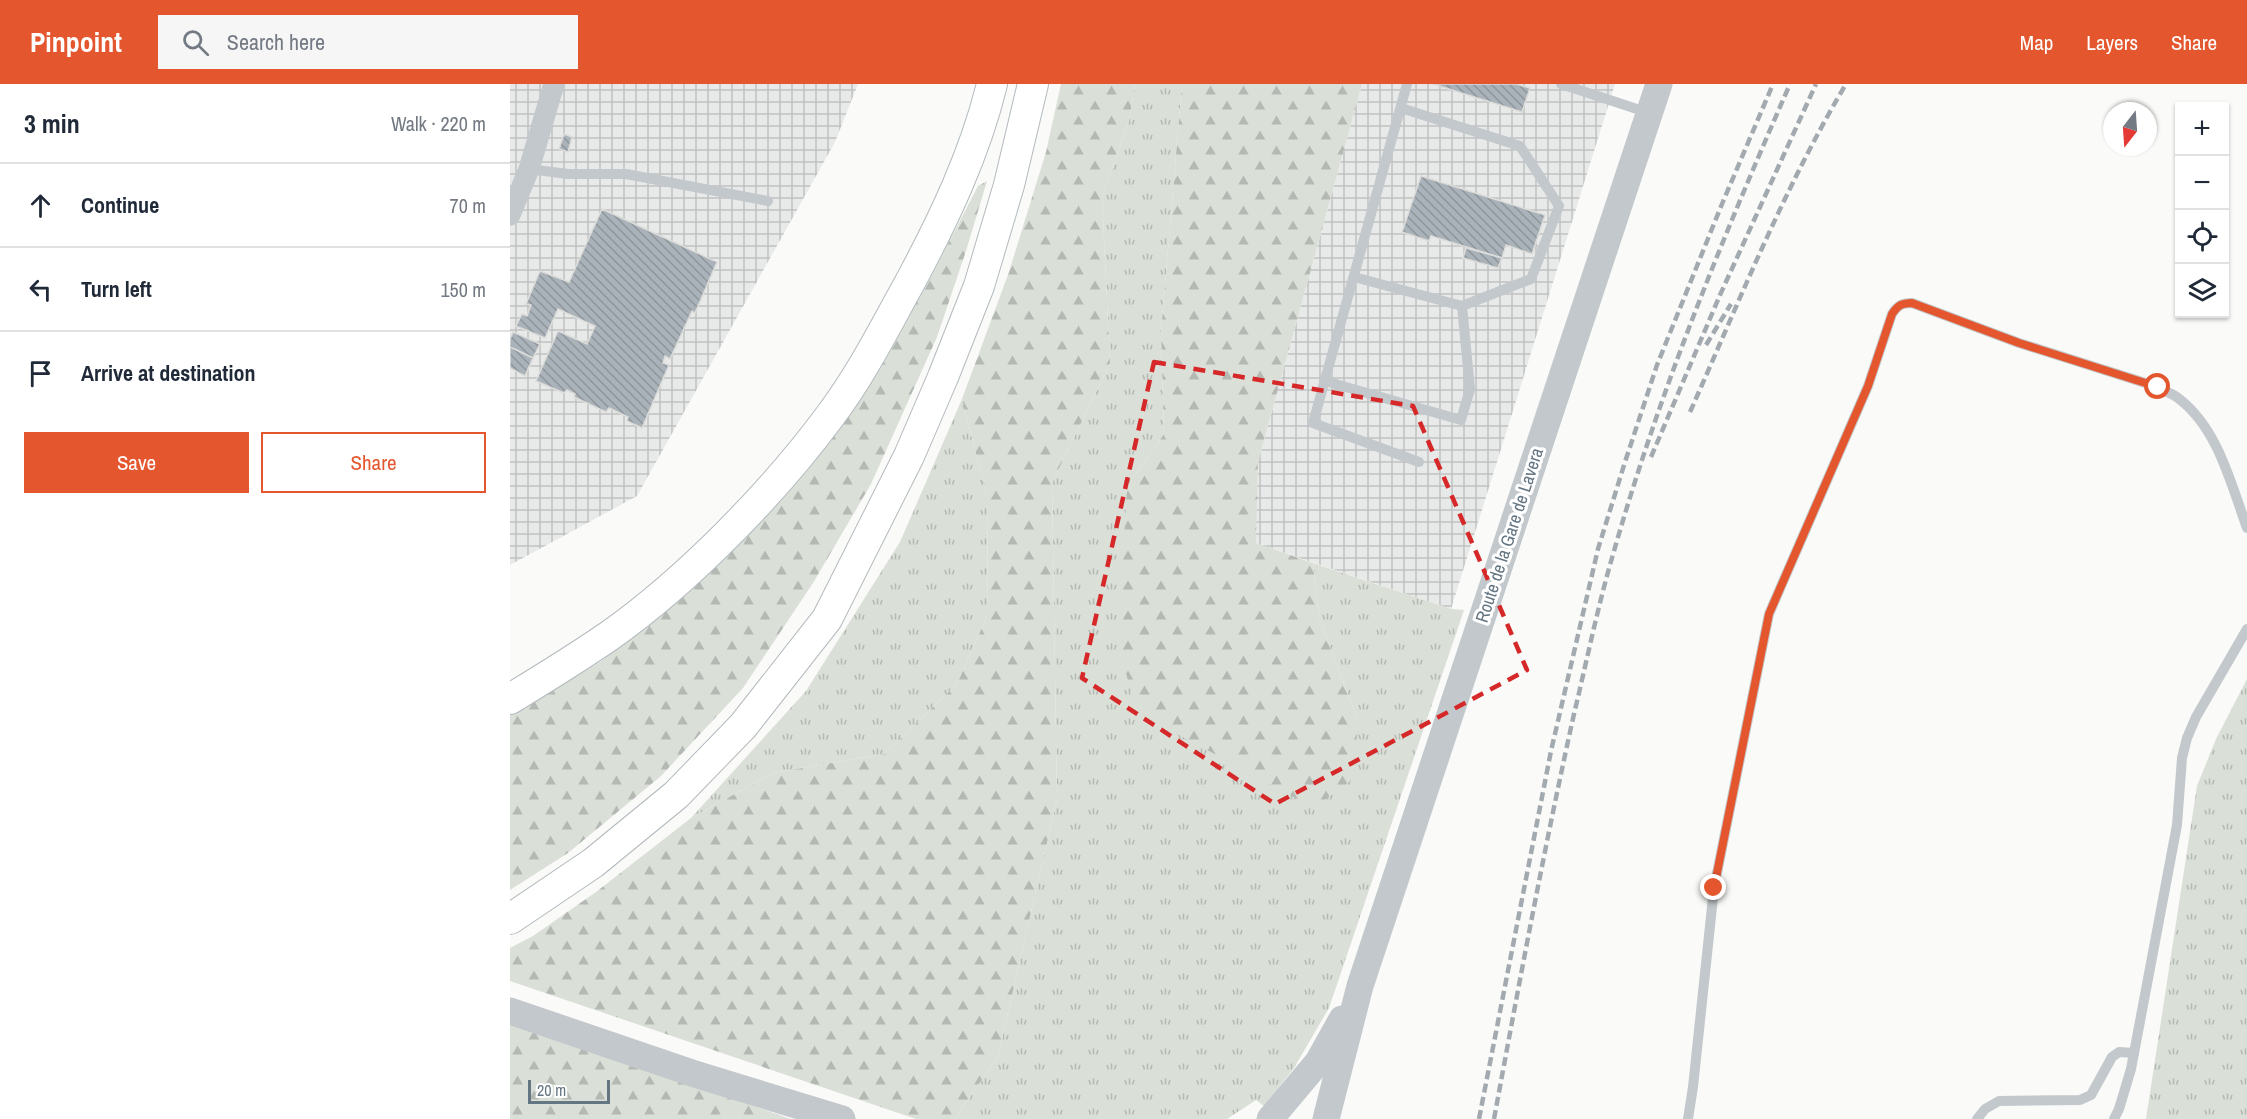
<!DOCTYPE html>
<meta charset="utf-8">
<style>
:root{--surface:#fff;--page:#f6f6f7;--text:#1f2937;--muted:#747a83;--line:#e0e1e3;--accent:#e4572e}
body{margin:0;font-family:"Archivo Narrow",sans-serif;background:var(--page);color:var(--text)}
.controls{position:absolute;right:18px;top:18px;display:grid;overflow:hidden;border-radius:0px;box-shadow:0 2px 4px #0004}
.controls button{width:54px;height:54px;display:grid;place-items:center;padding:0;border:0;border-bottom:2px solid var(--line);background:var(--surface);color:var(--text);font:30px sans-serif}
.compass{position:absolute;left:1593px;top:18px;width:54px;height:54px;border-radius:50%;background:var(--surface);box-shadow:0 2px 4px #0004;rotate:197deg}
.scale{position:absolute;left:18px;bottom:15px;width:82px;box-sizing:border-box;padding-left:6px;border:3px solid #657683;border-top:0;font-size:16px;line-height:21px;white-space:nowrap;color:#657683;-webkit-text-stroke:4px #fff;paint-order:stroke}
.stop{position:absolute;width:18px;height:18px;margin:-14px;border:4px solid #e4572e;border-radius:50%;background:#fff}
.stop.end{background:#e4572e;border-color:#fff;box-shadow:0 2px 6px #0008}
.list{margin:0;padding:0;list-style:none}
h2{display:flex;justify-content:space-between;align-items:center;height:78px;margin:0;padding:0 24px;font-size:26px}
h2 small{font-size:20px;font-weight:400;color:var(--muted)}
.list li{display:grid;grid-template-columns:39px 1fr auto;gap:18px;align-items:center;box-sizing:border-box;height:84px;padding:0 24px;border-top:2px solid var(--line)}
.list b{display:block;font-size:22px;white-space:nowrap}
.list em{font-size:20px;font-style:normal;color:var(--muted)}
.actions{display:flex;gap:12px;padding:18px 24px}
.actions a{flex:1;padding:14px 0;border:2px solid var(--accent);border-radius:0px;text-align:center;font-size:21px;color:var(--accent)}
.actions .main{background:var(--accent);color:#fff}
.icon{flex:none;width:33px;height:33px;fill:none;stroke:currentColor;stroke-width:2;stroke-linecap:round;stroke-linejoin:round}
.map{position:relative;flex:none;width:1737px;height:1035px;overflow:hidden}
header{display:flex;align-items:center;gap:36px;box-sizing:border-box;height:84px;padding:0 30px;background:var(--accent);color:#fff}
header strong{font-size:28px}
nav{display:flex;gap:33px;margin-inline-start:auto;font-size:21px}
.search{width:420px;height:54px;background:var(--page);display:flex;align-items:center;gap:15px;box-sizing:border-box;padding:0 21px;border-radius:0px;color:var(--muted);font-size:22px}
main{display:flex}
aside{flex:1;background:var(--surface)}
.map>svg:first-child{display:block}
.industrial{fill:url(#industrial-grid)}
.grass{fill:url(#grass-tufts)}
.forest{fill:url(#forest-firs)}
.building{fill:url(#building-back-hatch);stroke:#dcdcda;stroke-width:1.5}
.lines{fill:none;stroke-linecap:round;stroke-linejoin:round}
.secondary-casing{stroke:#b3babf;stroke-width:32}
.service{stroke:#c3c8cc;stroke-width:10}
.minor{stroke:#c3c8cc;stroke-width:21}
.tertiary{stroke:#c3c8cc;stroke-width:27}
.secondary{stroke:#fff;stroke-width:30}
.rail{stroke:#a2aab0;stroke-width:4.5;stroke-dasharray:9 4.5;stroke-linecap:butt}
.route{stroke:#e4572e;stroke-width:8}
.marked{fill:none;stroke:#d62828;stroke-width:4.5;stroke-dasharray:12 8;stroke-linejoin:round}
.labels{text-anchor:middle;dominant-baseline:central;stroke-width:6;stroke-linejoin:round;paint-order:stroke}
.street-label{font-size:18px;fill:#657683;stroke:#fff}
</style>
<header>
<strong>Pinpoint</strong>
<div class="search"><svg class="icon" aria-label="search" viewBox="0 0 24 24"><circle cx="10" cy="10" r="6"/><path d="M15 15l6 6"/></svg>Search here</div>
<nav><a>Map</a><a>Layers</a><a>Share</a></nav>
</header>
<main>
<aside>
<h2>3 min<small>Walk · 220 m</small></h2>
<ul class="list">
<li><svg class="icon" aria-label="ahead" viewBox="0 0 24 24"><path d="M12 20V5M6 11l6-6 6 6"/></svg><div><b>Continue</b></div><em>70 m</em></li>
<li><svg class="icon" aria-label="left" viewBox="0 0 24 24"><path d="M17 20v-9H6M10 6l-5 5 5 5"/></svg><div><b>Turn left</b></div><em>150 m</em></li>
<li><svg class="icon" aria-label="arrive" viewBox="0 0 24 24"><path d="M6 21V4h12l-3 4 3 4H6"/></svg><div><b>Arrive at destination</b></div></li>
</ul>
<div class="actions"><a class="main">Save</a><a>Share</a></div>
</aside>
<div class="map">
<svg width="1737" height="1035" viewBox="0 0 1737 1035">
<defs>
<pattern id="industrial-grid" width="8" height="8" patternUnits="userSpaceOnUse" patternTransform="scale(1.5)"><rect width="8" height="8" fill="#e8e9e9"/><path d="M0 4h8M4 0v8" fill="none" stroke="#c0c1c2"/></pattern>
<pattern id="grass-tufts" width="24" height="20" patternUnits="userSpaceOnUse" patternTransform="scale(1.5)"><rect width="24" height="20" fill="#dadfd7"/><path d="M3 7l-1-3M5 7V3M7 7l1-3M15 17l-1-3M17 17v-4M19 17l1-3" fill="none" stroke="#b4b9b4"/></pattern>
<pattern id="forest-firs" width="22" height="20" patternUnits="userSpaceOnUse" patternTransform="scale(1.5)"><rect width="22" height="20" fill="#dadfd7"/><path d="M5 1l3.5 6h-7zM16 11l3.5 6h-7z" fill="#b4b9b4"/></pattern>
<pattern id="building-back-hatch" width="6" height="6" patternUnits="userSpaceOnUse" patternTransform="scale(1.5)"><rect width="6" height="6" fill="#aab3b9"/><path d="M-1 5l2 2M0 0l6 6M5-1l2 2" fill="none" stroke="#8e969c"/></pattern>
</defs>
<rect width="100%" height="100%" fill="#fafaf8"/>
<!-- industrial -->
<g class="industrial">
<polygon points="0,0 348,0 325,58 127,412 0,481"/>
<polygon points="852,0 1105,0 941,525 745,459 748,378"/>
</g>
<!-- grass -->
<g class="grass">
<polygon points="625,0 672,0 651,248 654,350 617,403 849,639 809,534 803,479 941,525 954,526 819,924 784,984 754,1022 746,1016 717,1035 445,1035 488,972 547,715 542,399 600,279 592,113 619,37"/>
<polygon points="452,315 477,413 478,530 447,600 374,670 263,689 181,734 296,607 390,458"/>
<polygon points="1737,595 1737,1035 1636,1035 1687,702 1706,655"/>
</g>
<!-- forest -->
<g class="forest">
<polygon points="551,0 625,0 619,37 592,113 600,279 542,399 547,715 488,972 445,1035 406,1035 0,897 0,864 23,852 86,808 181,734 263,689 374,670 447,600 478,530 477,413 452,315 499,188 536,68"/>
<polygon points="672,0 852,0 748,378 746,459 803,479 809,534 849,639 840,697 804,724 627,628 608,561 617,403 654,350 651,248"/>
<polygon points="477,97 456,167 427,253 361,400 303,499 233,604 151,692 58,769 0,806 0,631 90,578 195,493 283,400 349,315 414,206 468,102"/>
<polygon points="0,938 281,1035 0,1035"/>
</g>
<!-- building -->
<g class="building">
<polygon points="923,0 1006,0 1020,4 1012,28"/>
<polygon points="54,50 62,53 58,68 49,65"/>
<polygon points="911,92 1035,131 1022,170 996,161 992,174 921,152 919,157 892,148"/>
<polygon points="92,125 207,178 185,229 182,227 160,275 155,272 153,279 159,281 132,344 117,337 118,333 99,324 96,328 64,313 65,310 57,306 54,309 26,297 48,247 77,260 85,242 48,225 35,254 6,242 12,230 17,232 21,221 16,220 30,187 59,198"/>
<polygon points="956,164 992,174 988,184 953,174"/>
<polygon points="3,248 30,260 23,274 0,263 0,255"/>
<polygon points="0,263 23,274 15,292 0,284"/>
</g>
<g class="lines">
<!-- secondary casing -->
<g class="secondary-casing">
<g id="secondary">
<path d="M0 615C33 595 67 574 99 552 177 497 263 409 320 332 351 291 374 245 399 200 433 137 465 70 482 0"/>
<polyline points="0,835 83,779 166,711 233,642 317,535 399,372 433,293 469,202 499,101 523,0"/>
</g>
</g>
<!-- service -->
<g class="service">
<polyline points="897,0 803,339 909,378"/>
<polyline points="1051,0 1139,29"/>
<polyline points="19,85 58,90 116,90 258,117"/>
<polyline points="844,193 952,222"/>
<polyline points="815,297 951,336 960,305 952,222 1021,195 1049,122 1010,62 891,24"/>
<path d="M1178 1035 1183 1003 1204 804 1259 530 1358 302 1382 230C1388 221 1392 219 1402 219L1509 259 1648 303C1655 307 1663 310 1668 314 1708 344 1721 400 1737 444"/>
<polyline points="1467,1035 1475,1025 1489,1017 1570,1016 1581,1011 1602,973 1609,968 1624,969"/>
<polyline points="1604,1035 1609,1025 1621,985 1667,741 1672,674 1677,654 1686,633 1737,545"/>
</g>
<!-- minor -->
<polyline class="minor" points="0,131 19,85 44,0"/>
<!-- tertiary -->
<g class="tertiary">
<polyline points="0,927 188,991 332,1035"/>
<polyline points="760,1035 808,978 832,935"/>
<polyline points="816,1035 850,902 1149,0"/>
</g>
<!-- secondary -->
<use href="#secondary" class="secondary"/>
<!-- rail -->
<g class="rail">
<polyline points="1196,261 1221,220"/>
<path d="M1180 328C1229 218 1274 104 1336 0"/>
<polyline points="1141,373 1210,211 1306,0"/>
<polyline points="969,1035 1041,667 1088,465 1115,378 1147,281 1212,120 1263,0"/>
<path d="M984 1035C1009 900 1034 765 1064 630 1077 576 1088 521 1104 467 1150 306 1213 153 1280 0"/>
</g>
</g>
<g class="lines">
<!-- route -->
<path class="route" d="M1204 804 1259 530 1358 302 1382 230C1388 221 1392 219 1402 219L1509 259 1648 303"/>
</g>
<!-- marked area -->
<path class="marked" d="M644 278 903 322 1017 586 765 720 572 594Z"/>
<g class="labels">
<!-- street labels -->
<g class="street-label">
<text transform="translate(999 451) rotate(-72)">Route de la Gare de Lavera</text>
</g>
</g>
</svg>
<div class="controls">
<button>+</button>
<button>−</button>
<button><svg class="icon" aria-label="locate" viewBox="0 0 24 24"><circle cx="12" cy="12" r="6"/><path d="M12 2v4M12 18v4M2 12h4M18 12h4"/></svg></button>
<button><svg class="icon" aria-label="layers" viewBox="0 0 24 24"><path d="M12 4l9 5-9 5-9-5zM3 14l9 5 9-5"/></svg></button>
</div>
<svg class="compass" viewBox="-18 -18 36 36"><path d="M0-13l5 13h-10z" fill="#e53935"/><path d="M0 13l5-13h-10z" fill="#747a83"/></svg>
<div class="scale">20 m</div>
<div class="stop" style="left:1648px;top:303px"></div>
<div class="stop end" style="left:1204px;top:804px"></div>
</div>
</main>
